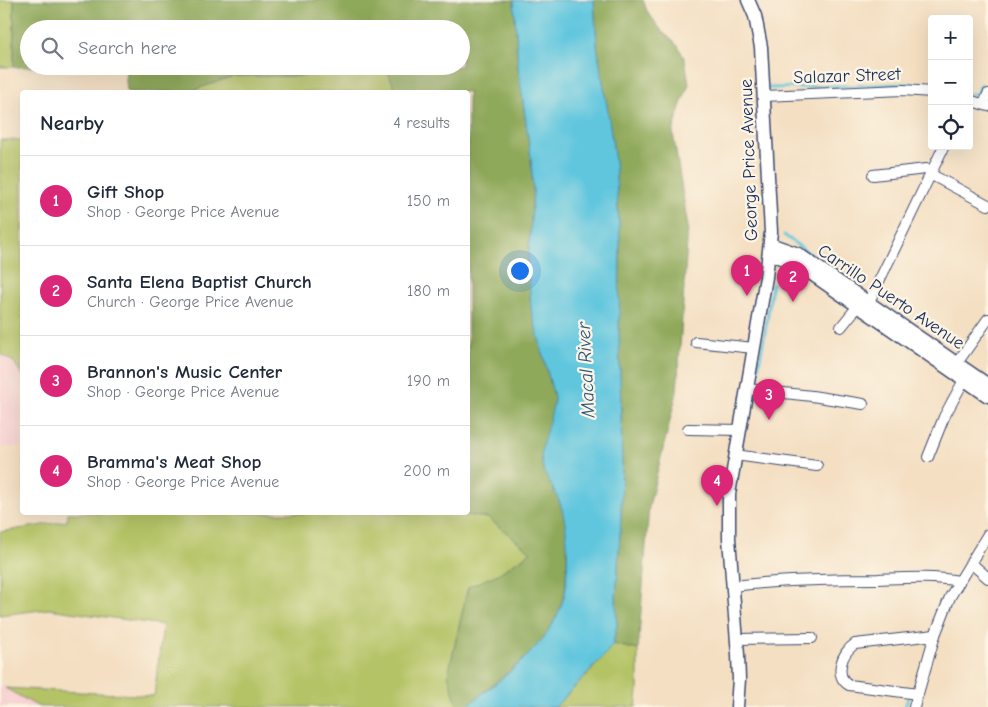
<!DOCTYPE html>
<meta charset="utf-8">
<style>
:root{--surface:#fff;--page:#f6f6f7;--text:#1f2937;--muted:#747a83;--line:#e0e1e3;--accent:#db2777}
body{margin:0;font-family:"Comic Neue",sans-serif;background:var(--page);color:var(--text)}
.controls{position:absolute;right:15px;top:15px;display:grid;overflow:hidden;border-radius:5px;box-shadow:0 5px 20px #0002}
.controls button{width:45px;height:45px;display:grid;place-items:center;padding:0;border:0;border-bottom:1px solid var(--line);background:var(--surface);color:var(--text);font:25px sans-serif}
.you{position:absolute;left:519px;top:270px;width:18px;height:18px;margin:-12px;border:4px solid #fff;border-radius:50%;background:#1a73e8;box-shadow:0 0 0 8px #1a73e833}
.badge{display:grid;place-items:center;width:32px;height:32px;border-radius:50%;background:var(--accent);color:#fff;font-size:16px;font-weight:700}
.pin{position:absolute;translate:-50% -41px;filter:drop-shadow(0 1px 2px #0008)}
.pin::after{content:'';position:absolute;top:26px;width:18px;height:15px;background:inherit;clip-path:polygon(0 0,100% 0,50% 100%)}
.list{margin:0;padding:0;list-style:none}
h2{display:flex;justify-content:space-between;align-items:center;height:65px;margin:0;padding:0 20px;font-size:21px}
h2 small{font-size:16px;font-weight:400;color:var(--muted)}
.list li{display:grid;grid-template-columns:32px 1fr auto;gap:15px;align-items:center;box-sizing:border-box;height:90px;padding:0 20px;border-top:1px solid var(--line)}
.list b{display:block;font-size:19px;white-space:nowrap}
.list p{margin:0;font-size:16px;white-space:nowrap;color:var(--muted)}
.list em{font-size:16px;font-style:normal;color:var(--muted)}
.icon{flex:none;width:28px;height:28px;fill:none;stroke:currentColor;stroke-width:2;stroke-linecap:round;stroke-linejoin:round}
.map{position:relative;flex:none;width:988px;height:707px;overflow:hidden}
.search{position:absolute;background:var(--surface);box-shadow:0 5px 20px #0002;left:20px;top:20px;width:450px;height:55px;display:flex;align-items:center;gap:12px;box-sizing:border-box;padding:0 18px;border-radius:28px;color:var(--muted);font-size:19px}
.panel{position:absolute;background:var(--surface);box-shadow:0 5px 20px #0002;left:20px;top:90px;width:450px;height:425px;border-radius:5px}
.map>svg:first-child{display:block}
.built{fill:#f7d0cf}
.green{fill:#b4c365;stroke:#687962}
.forest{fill:#8fa95a;stroke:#556c5c}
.water{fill:#61c6de;stroke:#3e7a9e}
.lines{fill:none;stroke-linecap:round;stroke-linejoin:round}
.stream{stroke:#61c6de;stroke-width:3}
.minor-casing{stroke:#3c496d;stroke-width:12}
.major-casing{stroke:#3c496d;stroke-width:15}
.minor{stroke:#fff;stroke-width:10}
.major{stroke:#fff;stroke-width:12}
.labels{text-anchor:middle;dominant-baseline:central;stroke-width:4.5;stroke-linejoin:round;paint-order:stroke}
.street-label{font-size:18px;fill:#1b2f5e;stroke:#fcf5e5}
.water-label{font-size:19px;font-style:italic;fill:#2c557e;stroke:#fcf5e5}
</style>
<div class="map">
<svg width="988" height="707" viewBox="0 0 988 707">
<rect width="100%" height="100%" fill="#fcf5e5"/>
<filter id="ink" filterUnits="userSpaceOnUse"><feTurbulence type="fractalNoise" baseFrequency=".02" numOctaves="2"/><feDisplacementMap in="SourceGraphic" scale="10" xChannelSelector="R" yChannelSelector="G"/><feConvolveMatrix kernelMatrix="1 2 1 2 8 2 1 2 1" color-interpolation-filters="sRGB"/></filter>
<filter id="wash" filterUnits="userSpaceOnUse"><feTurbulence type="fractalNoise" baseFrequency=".0096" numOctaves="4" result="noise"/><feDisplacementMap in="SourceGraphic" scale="20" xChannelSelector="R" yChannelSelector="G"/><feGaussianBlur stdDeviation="1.12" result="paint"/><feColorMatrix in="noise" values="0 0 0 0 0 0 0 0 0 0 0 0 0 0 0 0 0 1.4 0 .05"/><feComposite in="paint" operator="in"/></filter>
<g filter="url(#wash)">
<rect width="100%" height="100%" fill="#f4dfc2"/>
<!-- built -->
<g class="built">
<polygon points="0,354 14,362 22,375 22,446 0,448"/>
<polygon points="0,685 5,688 39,707 0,707"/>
</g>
<!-- green -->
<g class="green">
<rect x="0" y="0" width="14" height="67"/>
<polygon points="388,69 396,92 188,92 233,76 302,76"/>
<polygon points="0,140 22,140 22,375 14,362 0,354"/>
<polygon points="68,513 450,513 488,518 531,552 498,574 468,587 448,675 458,707 39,707 5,688 154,696 163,625 49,609 0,615 0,532 67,521"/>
<polygon points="613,644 638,650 638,691 636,707 555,707 589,673"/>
</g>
<!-- forest -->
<g class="forest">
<polygon points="14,0 514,0 518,67 531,158 533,191 528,264 531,309 554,397 553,409 542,457 542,465 561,502 567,528 567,560 565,591 559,612 547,633 530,654 466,707 458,707 448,675 468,587 498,574 531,552 488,518 450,513 468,512 468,92 396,92 387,69 302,76 234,76 188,92 127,92 125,66 461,66 461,29 29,29 29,66 69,66 14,67"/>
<polygon points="594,0 643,0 647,11 661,30 678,46 685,60 689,84 680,107 673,133 688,227 677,392 649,506 638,650 613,644 617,625 616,598 621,517 622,458 619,331 620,242 615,162 608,112 597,46"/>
</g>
<!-- water -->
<path class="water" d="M514 0H594L597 46 608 112 615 162 620 242 619 331 622 458 621 517 616 598 617 625 613 644 604 656 555 707H466C505 675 554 644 565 592 567 585 566 576 567 569 568 550 567 531 563 513 559 495 546 480 542 464 538 445 553 418 554 397L531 309 528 264 533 191 531 158 518 67Z"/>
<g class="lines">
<!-- stream -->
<g class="stream">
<polyline points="768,88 910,84 925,87"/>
<polyline points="969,94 977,94 981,84"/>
<polyline points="784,235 823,264"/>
<polyline points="756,381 767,321 772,284"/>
<polyline points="905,707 909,696"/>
</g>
</g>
</g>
<g filter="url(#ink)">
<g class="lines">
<!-- minor casing -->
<g class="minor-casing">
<g id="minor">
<polyline points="764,96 903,90 932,92"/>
<polyline points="969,100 988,106"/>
<polyline points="984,104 988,94"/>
<polyline points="930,174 988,205"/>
<polyline points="873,175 926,169 932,171"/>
<polyline points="869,302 944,146"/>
<polyline points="841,327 858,306"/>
<polyline points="696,342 754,348"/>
<polyline points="957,363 988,319"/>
<polyline points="747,389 812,396 863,404"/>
<polyline points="688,429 740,430"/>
<polyline points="735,455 817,466"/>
<polyline points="928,457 944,417 964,380"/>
<polyline points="971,563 988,578"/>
<path d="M733 586C781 580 830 579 878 579 905 578 932 576 959 581"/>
<polyline points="737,639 812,638"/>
<path d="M918 694 849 685C833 676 842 652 855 644L935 635"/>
<polyline points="914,707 935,635 950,597 988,534"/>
</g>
</g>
<!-- major casing -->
<g class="major-casing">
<g id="major">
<polyline points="770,244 798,254 988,385"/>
<polyline points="769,254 796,263 988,396"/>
<polyline points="737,707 739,679 738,655 729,538 729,494 766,277 771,232 761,47 755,16 748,0"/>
</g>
</g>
<!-- minor -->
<use href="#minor" class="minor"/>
<!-- major -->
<use href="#major" class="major"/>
</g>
</g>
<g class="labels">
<!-- street labels -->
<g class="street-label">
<text transform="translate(847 76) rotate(-2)">Salazar Street</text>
<text transform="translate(749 160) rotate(-92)">George Price Avenue</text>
<text transform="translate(891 297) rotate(34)">Carrillo Puerto Avenue</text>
</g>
<!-- water labels -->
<g class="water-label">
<text transform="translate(586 370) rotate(-93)">Macal River</text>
</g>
</g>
</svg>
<div class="controls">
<button>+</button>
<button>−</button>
<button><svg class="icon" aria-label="locate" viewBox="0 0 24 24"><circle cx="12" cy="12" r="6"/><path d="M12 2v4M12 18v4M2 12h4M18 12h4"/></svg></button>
</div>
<div class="you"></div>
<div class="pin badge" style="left:747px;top:296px">1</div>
<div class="pin badge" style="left:793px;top:302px">2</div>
<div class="pin badge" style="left:769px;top:420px">3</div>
<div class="pin badge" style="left:717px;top:506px">4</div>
<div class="search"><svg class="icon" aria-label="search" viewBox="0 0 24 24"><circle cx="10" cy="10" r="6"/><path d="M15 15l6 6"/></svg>Search here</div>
<section class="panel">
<h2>Nearby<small>4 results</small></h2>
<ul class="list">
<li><span class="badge">1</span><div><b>Gift Shop</b><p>Shop · George Price Avenue</p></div><em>150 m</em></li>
<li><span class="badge">2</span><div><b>Santa Elena Baptist Church</b><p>Church · George Price Avenue</p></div><em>180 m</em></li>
<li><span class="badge">3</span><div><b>Brannon's Music Center</b><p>Shop · George Price Avenue</p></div><em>190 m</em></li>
<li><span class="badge">4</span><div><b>Bramma's Meat Shop</b><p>Shop · George Price Avenue</p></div><em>200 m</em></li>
</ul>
</section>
</div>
